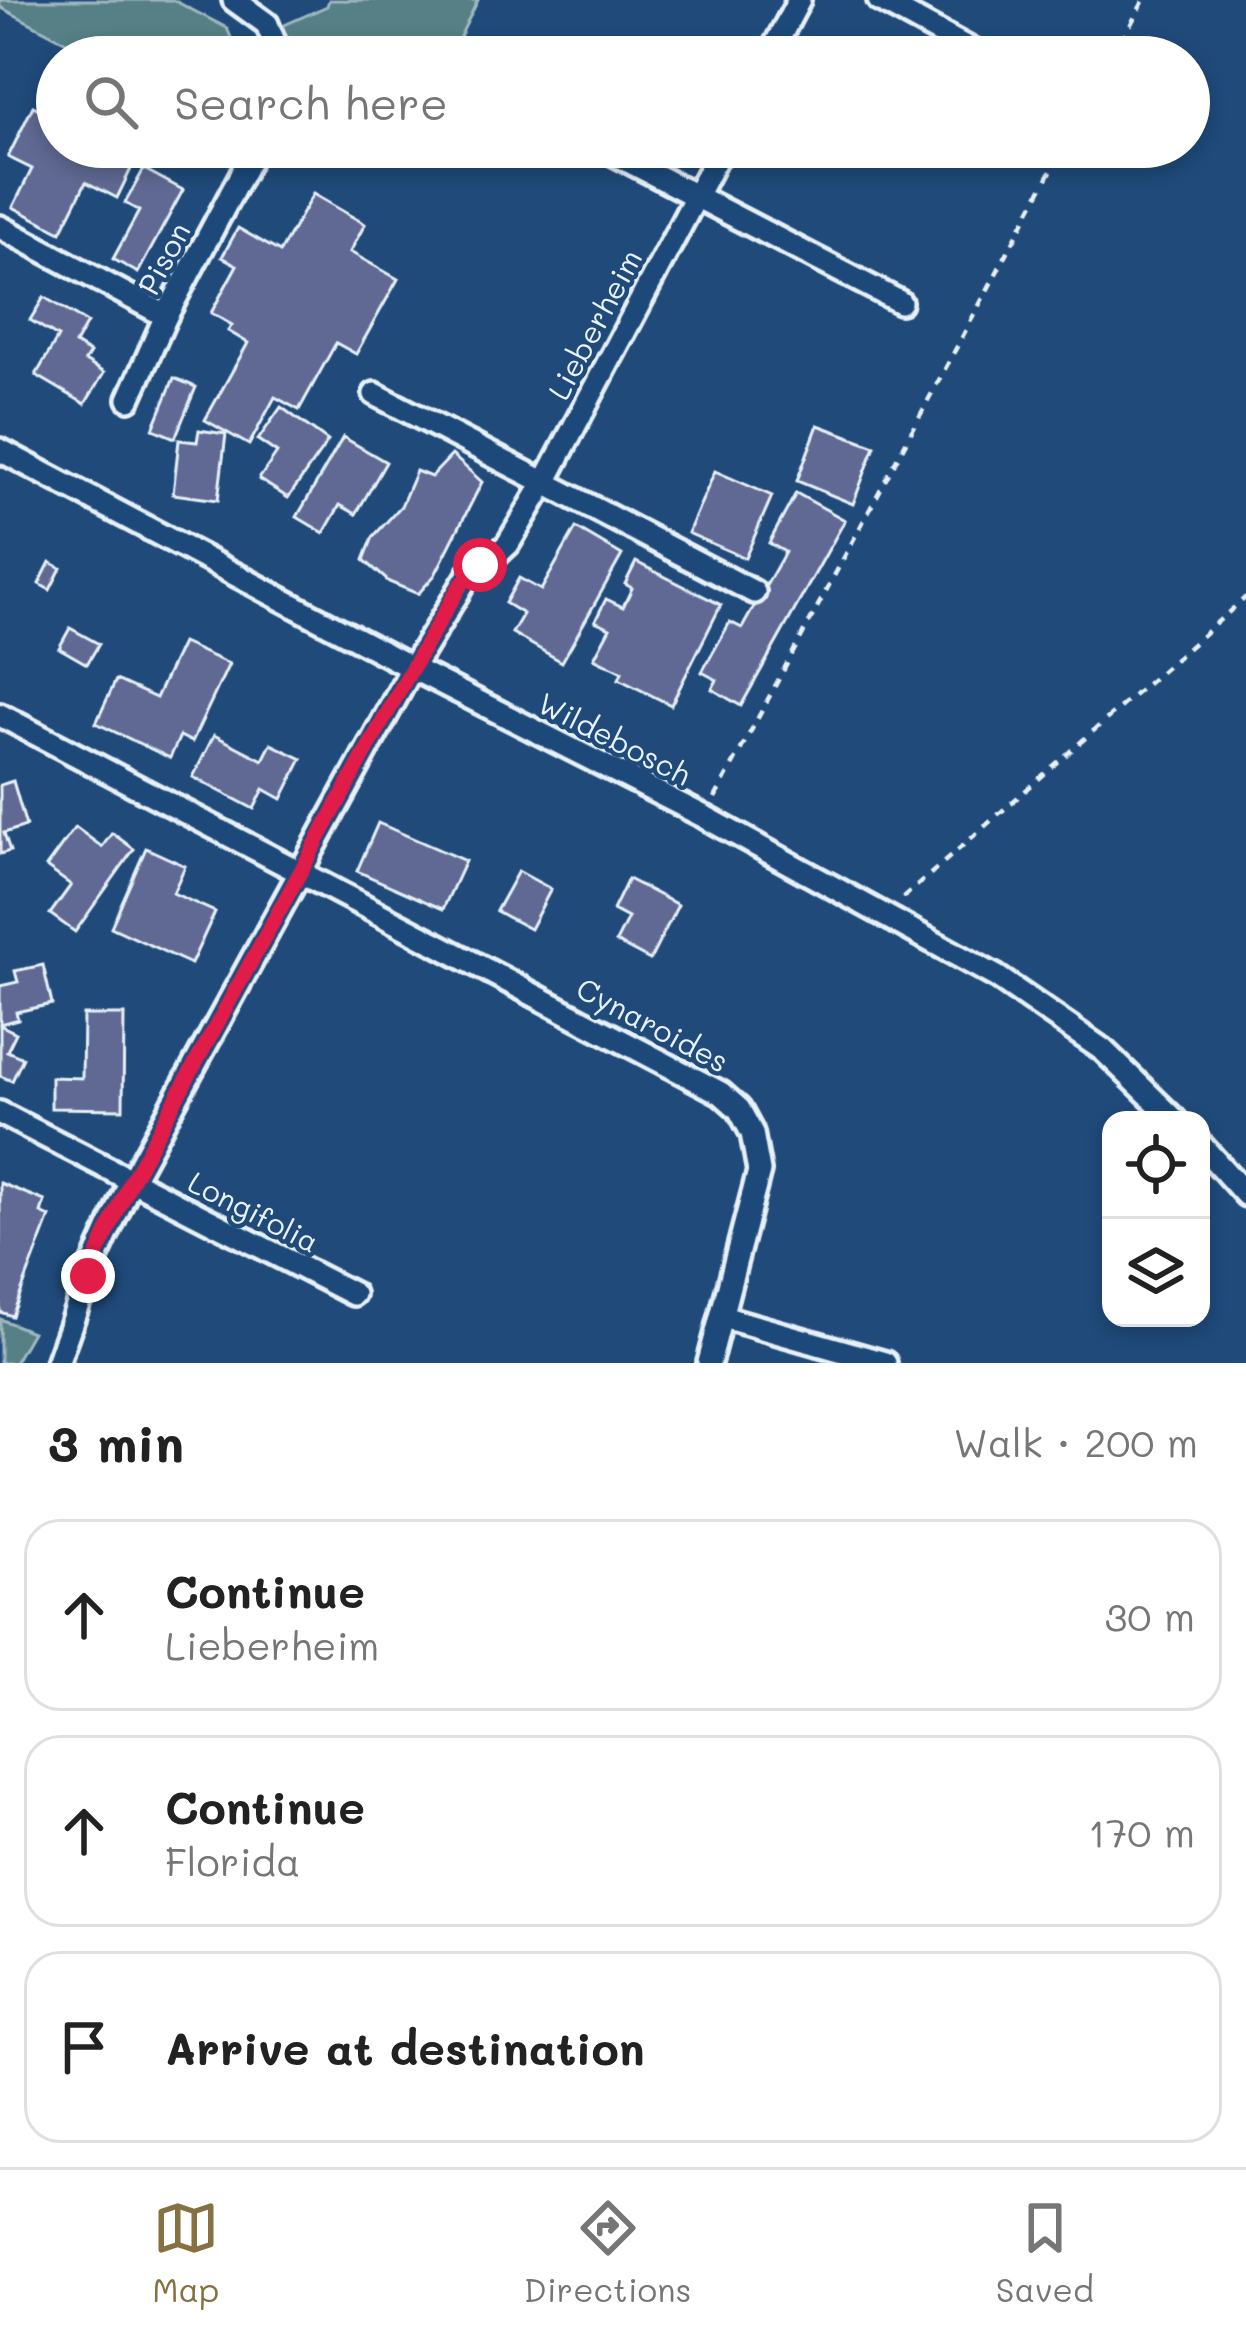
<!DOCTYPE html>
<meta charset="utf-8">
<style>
:root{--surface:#fff;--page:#f6f6f6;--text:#222;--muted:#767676;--line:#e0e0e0;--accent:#857141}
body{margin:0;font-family:Mali,sans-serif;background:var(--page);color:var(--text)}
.controls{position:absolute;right:36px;bottom:36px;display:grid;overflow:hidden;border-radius:24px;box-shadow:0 6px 18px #0003}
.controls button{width:108px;height:108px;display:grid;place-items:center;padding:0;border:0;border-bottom:3px solid var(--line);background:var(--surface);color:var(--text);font:60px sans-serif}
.stop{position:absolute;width:36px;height:36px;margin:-27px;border:9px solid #e11d48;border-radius:50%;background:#fff}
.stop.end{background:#e11d48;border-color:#fff;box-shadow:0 3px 12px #0008}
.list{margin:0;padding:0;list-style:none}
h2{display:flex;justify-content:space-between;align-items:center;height:156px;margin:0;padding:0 48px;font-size:51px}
h2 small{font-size:39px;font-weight:400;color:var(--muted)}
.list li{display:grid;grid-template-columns:78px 1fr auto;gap:36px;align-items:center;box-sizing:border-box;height:192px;margin:0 24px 24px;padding:0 24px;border:3px solid var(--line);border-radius:36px}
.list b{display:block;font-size:45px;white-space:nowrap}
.list p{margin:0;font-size:39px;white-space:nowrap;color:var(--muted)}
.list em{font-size:39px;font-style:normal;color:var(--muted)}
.icon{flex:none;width:66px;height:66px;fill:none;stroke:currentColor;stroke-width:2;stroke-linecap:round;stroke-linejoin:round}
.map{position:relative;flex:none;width:1246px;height:1363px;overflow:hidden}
.search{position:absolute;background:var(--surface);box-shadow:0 6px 18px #0003;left:36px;right:36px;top:36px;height:132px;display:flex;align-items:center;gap:30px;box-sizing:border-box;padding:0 42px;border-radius:66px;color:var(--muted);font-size:45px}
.sheet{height:804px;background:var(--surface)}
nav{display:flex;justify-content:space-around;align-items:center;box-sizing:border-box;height:168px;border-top:3px solid var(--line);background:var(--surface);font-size:33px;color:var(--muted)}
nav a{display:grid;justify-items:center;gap:6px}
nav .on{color:var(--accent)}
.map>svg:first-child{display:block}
.green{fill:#578086;stroke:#a0b8bf;stroke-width:3}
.building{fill:#5e6993;stroke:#e8f1f8;stroke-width:3}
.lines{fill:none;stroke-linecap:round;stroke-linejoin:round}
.street-casing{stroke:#e8f1f8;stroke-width:30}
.path{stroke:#e8f1f8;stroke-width:4.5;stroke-dasharray:9 9;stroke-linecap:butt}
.street{stroke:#1f4a7a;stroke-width:21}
.route{stroke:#e11d48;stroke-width:15}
.labels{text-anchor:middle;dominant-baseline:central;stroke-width:9;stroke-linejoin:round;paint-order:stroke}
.street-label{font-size:30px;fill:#e8f1f8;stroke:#1f4a7a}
</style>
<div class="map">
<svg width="1246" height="1363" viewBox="0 0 1246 1363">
<rect width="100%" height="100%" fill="#1f4a7a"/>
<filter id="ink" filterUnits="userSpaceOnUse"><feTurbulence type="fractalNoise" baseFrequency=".00833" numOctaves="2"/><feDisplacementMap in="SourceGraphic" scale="24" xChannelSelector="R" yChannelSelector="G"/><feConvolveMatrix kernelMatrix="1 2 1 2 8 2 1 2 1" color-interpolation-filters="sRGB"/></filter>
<g filter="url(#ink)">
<!-- green -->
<g class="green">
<polygon points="0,0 173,0 227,28 239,57 95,57 0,7"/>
<polygon points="329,0 478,0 450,57 280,57 271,31 327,6"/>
<polygon points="0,1319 32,1332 14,1363 0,1363"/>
</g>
<!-- building -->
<g class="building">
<polygon points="33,106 57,118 57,147 87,147 131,169 117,198 86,182 61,232 13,207 32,169 8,157"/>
<polygon points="144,169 183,190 138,273 113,259 139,211 125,203"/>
<polygon points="313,194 365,224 350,252 398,279 356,354 336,343 299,410 275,397 249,445 205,420 248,343 228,331 232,325 211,313 237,265 222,257 238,228 280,252"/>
<polygon points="44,297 87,323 75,344 90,353 85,361 104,373 85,404 36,375 58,337 30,320"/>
<polygon points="174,378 196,387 175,438 153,429"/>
<polygon points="281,407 328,441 288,498 259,479 277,453 258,440"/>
<polygon points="818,425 875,446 853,504 797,481"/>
<polygon points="199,430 226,434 218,500 173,494 179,440 197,442"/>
<polygon points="343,437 386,462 356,514 340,505 324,533 297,517"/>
<polygon points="452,455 482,482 435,575 418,594 389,582 364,560 373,537 401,506 416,471 431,477"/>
<polygon points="715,471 772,496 745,558 688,533"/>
<polygon points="796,493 845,520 741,706 712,689 717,680 702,672 730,622 742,628 785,552 769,543"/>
<polygon points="576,528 622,555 562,662 512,633 523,614 505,603 519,578 541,590"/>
<polygon points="50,562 61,568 50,590 39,584"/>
<polygon points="636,562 721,605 671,705 619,679 622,672 594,658 610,628 595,621 606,599 623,607 632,588 625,584"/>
<polygon points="70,628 99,644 87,664 59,648"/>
<polygon points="182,643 229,664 192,742 180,736 170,758 96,723 116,680 156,698"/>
<polygon points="214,735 263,760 271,744 302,759 282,799 264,789 254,809 193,777"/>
<polygon points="13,781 26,826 4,833 10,851 0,854 0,785"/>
<polygon points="378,823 465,861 443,909 357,871"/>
<polygon points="75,827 102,847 112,833 134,849 75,932 50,914 71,885 46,867"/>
<polygon points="146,848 185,866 173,893 215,912 191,964 111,927"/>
<polygon points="518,871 551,889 530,929 496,911"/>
<polygon points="628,879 678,905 650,960 616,942 628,918 613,910"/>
<polygon points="43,965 52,1004 16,1012 18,1019 0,1024 0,986 18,982 15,971"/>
<polygon points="83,1015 124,1015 123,1109 51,1108 51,1077 82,1078"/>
<polygon points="0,1025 16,1033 7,1051 23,1058 12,1081 0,1076"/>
<polygon points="0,1183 45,1201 41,1213 50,1217 12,1316 0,1312"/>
</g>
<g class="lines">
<!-- street casing -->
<g class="street-casing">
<g id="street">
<polyline points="234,0 267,24 280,57"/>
<polyline points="879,0 984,57"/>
<polyline points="769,57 799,0"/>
<polyline points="601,147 900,302"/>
<polyline points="0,227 166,316"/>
<polyline points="375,394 754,592"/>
<polyline points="129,399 166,316 256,147"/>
<polyline points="0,450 412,668 705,817 997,977 1103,1050 1175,1120"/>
<polyline points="0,715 721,1093 739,1109 752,1133 759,1171 709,1363"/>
<polyline points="0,1113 353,1294"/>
<polyline points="1201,1145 1246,1195"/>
<polyline points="723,1317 885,1363"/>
<polyline points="57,1363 88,1276 130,1183 412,668 471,571 492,559 508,544 545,482 722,147"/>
</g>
</g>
<!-- path -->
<g class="path">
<polyline points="1113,57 1144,0"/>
<polyline points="715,798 1064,147"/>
<polyline points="903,898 1246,597"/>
</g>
<!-- street -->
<use href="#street" class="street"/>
</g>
</g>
<g class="lines" filter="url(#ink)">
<!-- route -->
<polyline class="route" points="88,1276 130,1183 412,668 460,586 480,565"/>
</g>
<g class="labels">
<!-- street labels -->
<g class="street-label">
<text transform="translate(163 258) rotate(-62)">Pison</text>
<text transform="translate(594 324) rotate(-62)">Lieberheim</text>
<text transform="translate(615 738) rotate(27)">Wildebosch</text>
<text transform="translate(653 1024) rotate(28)">Cynaroides</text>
<text transform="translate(254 1211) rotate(27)">Longifolia</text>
</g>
</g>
</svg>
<div class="controls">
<button><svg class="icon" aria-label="locate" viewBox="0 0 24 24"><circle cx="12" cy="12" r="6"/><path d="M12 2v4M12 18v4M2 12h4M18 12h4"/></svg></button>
<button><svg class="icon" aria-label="layers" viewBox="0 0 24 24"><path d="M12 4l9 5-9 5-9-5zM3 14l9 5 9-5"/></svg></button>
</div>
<div class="stop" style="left:480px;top:565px"></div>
<div class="stop end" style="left:88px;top:1276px"></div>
<div class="search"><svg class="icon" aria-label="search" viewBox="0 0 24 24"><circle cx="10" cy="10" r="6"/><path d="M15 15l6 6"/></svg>Search here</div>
</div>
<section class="sheet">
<h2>3 min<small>Walk · 200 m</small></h2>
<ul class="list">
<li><svg class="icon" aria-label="ahead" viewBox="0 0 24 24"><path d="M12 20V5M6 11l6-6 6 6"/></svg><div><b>Continue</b><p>Lieberheim</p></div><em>30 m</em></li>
<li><svg class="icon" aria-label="ahead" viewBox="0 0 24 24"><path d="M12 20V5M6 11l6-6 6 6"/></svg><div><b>Continue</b><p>Florida</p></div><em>170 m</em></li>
<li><svg class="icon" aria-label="arrive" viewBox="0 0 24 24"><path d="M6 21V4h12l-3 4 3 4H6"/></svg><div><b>Arrive at destination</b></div></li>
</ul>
</section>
<nav>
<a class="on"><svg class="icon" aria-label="map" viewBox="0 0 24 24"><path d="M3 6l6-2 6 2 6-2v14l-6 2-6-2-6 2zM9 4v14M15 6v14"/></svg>Map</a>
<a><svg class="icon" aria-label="directions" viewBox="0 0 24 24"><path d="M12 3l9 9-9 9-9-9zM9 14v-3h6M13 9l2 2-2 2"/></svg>Directions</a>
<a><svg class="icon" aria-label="saved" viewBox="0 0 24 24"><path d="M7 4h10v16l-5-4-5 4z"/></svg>Saved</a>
</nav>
